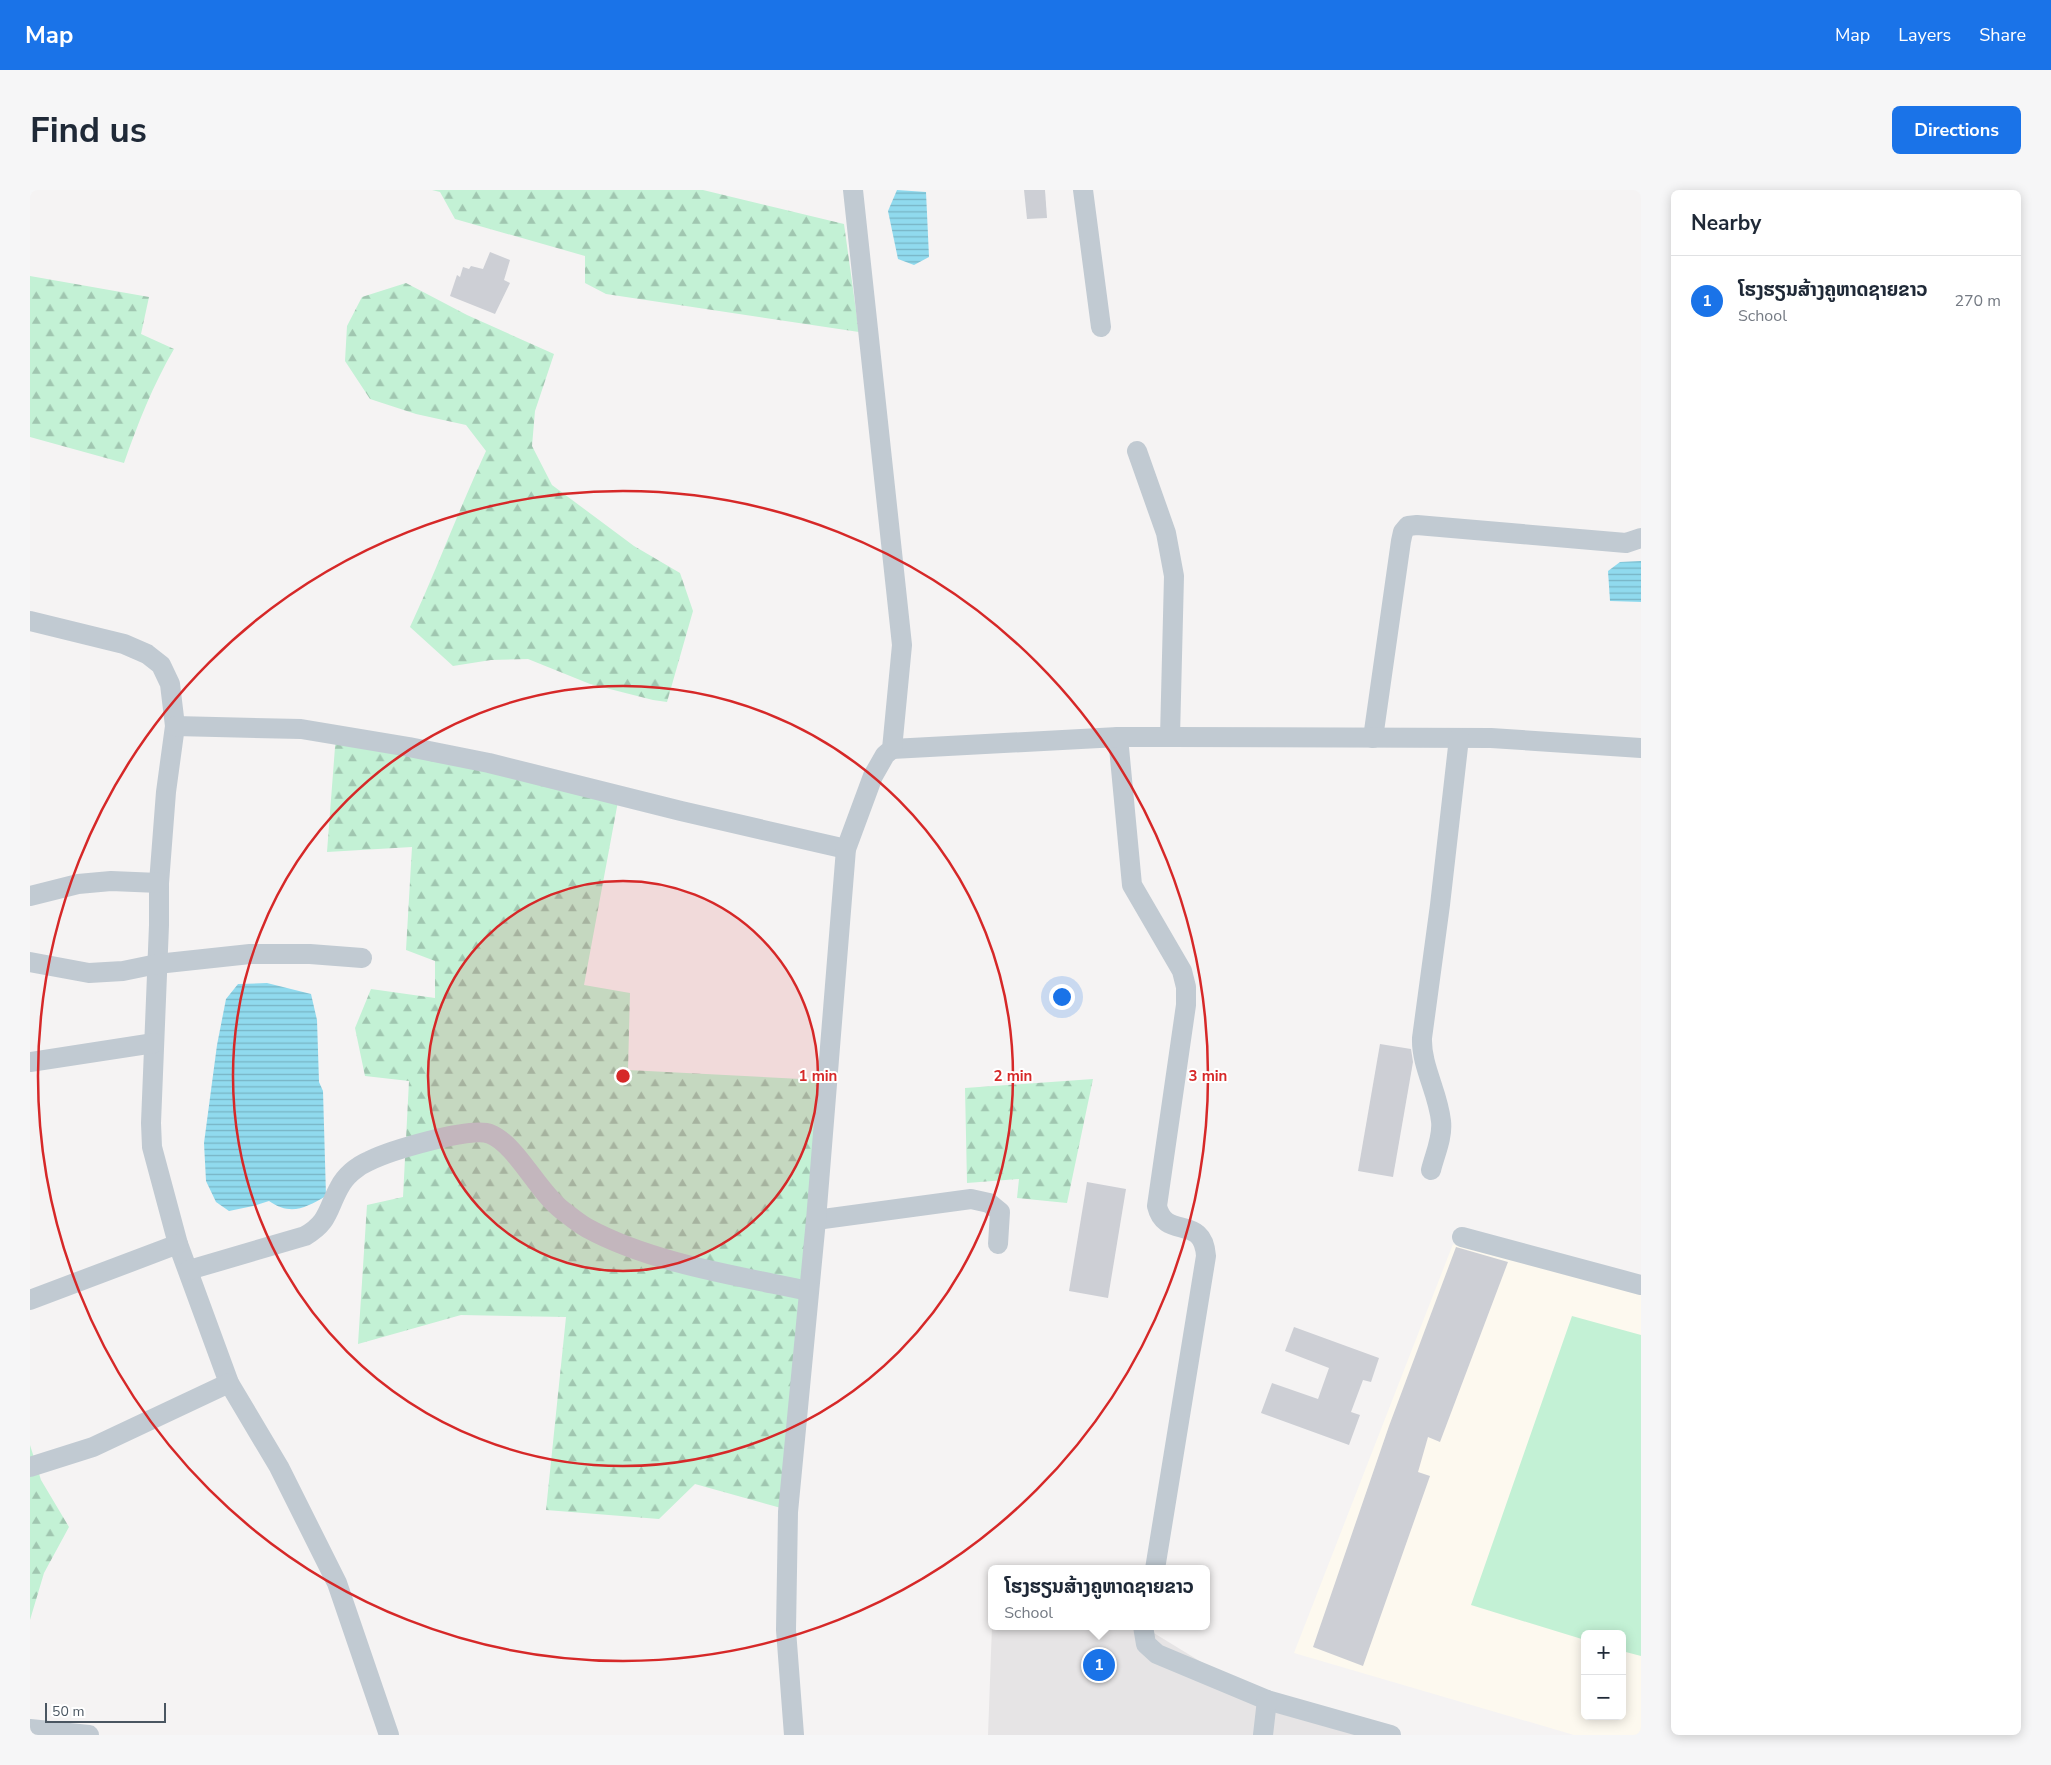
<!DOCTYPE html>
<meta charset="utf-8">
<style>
:root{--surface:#fff;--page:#f6f6f7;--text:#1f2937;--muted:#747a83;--line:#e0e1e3;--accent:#1a73e8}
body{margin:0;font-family:"Nunito Sans","Noto Sans Lao",sans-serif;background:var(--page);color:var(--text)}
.controls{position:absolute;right:15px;bottom:15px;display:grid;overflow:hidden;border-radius:8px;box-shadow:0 2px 12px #0003}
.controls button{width:45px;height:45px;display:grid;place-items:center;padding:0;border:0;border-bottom:1px solid var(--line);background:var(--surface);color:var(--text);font:25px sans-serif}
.scale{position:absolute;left:15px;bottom:12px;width:121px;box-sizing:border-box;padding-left:5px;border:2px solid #4a5661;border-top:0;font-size:14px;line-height:18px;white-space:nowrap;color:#4a5661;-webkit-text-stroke:4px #fff;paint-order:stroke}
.you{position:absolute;left:1031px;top:806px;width:18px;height:18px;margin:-12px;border:4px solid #fff;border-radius:50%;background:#1a73e8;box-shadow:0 0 0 8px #1a73e833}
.badge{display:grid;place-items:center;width:32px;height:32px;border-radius:50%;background:var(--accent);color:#fff;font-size:16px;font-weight:700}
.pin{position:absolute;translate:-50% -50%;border:2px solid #fff;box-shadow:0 1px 5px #0006}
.popup{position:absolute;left:958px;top:1375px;width:222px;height:65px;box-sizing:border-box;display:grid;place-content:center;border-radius:8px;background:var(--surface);filter:drop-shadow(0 1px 4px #0005);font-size:16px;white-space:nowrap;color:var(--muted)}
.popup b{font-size:19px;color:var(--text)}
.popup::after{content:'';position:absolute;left:50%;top:100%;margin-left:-10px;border:10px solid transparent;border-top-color:var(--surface)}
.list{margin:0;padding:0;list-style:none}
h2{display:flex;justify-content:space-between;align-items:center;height:65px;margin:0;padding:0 20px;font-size:21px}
h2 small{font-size:16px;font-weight:400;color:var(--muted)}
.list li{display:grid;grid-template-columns:32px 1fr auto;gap:15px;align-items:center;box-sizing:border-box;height:90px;padding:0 20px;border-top:1px solid var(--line)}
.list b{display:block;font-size:19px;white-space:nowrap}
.list p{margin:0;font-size:16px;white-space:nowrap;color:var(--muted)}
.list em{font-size:16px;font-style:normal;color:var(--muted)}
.map{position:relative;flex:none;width:1611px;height:1545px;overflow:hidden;border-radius:8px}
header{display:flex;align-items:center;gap:30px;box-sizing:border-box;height:70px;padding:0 25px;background:var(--accent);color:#fff}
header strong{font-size:24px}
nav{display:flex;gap:28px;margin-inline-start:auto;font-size:18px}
.intro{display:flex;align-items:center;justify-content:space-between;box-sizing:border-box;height:120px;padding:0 30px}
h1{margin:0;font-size:35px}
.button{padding:12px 22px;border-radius:8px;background:var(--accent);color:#fff;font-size:18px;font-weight:700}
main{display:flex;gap:30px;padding:0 30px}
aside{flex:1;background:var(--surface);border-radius:8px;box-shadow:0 2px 12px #0003}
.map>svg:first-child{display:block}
.commercial{fill:#fdf9ef;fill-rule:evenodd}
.education{fill:#e6e4e5}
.forest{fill:url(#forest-firs)}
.garden{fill:#c3f1d5}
.water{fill:url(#water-rules)}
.building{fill:#cdcfd5}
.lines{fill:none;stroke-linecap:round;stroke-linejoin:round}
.minor{stroke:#c1cad2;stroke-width:20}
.ring{fill:none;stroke:#d62828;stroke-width:2.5}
.centre{fill:#d62828;stroke:#fff;stroke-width:2.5}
.ring-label{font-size:15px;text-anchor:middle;font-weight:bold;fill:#d62828;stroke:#fff;stroke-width:4;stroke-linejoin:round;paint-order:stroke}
</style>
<header>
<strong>Map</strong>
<nav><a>Map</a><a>Layers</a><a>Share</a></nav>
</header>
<div class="intro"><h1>Find us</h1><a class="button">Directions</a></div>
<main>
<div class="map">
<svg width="1611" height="1545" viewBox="0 0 1611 1545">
<defs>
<pattern id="forest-firs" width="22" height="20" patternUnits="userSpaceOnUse" patternTransform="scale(1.25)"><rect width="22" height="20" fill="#c3f1d5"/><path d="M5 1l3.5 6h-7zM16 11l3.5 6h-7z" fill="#a0c6b0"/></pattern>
<pattern id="water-rules" width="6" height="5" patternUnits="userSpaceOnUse" patternTransform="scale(1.25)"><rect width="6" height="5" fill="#90daee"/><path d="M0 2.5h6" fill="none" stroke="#78b4c4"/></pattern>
</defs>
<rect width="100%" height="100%" fill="#f5f3f3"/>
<!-- commercial -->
<path class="commercial" d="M1423 1054 1611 1104V1545H1544L1264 1463ZM1555 1444H1592V1526H1555Z"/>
<!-- education -->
<polygon class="education" points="962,1436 1114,1437 1217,1500 1361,1545 958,1545"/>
<!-- forest -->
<g class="forest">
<polygon points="402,0 673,0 814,34 829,142 576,104 555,93 555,66 425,29 410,2"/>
<path d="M0 86 119 107 111 144 144 159C123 195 108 233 94 273L0 247Z"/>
<path d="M376 93 437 125 524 164 505 221 502 256 522 295 604 356 650 383 663 421 637 512 623 510 560 494 498 469 461 470 423 476 380 437C407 379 429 319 456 261L436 235 386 224 340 209 315 171 317 136 332 107Z"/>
<polygon points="306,544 589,606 554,795 600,803 598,880 791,890 751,1318 665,1294 629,1329 516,1320 536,1127 431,1125 328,1154 337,1015 373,1007 379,891 335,886 325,838 341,799 405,808 405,771 376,760 382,657 297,662"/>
<polygon points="1063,889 1037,1013 987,1008 989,989 937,993 935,898"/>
<polygon points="0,1255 11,1290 39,1337 14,1383 0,1430"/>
</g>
<!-- garden -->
<polygon class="garden" points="1542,1126 1611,1145 1611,1466 1592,1461 1592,1444 1555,1444 1555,1450 1441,1415"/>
<!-- water -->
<g class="water">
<polygon points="867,0 896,2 899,67 884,75 868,69 858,21"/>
<polygon points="1611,371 1611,412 1580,411 1578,381 1590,372"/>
<path d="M237 793 281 804 287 830 289 892 293 901 296 1006C275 1018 261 1026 239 1011L223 1016 199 1021 186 1012 176 991 174 953 187 855 196 809 208 794Z"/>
</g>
<!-- building -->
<g class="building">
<polygon points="994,0 1015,0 1017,28 997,29"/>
<polygon points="460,62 480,70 474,90 480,93 465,124 420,106 427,85 430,87 433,77 439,79 441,76 453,79"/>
<polygon points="1350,854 1381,859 1383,872 1363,987 1328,981"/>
<polygon points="1057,992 1096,999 1078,1108 1039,1101"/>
<polygon points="1426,1057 1478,1072 1410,1252 1398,1247 1388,1282 1400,1286 1333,1476 1283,1457 1359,1236"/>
<polygon points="1264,1137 1349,1168 1341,1192 1333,1190 1321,1222 1330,1225 1319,1255 1231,1223 1242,1193 1288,1209 1299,1178 1255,1161"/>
</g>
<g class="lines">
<!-- minor -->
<g class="minor">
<polyline points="1053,0 1071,137"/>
<polyline points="1107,261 1136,343 1144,386 1140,547"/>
<polyline points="0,431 94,454 117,464 131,475 140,494 145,536 136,602 129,693 129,735 121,933 122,957 148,1054 199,1193 249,1277 307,1393 359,1545"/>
<polyline points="145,536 271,539 379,557 459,573 651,621 816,659"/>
<path d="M1088 547 1102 695 1152 781 1156 797V815L1127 1016C1135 1051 1173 1023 1176 1066L1125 1379"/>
<polyline points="1343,548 1371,351 1373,342 1378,336 1387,335 1596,353 1611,348"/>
<polyline points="862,559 1088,547 1140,547 1461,548 1611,558"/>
<polyline points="0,706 48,694 81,691 129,693"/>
<polyline points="0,772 59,783 93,781 127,774 220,764 280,764 332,768"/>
<polyline points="0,872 124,853"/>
<path d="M1401 980C1405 964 1413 947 1411 931 1408 902 1391 876 1392 848L1410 715 1429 548"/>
<polyline points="786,1030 941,1009 959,1013 970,1022 968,1054"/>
<polyline points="1432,1047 1611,1095"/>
<path d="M159 1080 275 1046C299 1032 297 1020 309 998 315 986 327 976 339 971 359 961 441 936 460 944 486 954 508 1002 532 1020 540 1026 548 1033 557 1038 621 1073 708 1086 779 1101"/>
<polyline points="0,1110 148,1054"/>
<polyline points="0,1277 63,1257 199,1193"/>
<polyline points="1113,1436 1116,1454 1127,1464 1237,1510 1361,1545"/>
<polyline points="0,1539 59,1545"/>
<polyline points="764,1545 756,1440 758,1322 786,1030 816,659 843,586 855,565 862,559 872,455 823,0"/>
<polyline points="1233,1545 1237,1510"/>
</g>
</g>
<!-- distance rings -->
<circle cx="593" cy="886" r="195" fill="#d62828" fill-opacity=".12"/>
<g class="ring">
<circle cx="593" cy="886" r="195"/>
<circle cx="593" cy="886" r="390"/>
<circle cx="593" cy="886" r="585"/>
</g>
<circle cx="593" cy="886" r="8" class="centre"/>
<g class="ring-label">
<text x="788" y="891">1 min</text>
<text x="983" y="891">2 min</text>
<text x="1178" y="891">3 min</text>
</g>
</svg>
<div class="controls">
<button>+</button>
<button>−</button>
</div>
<div class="scale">50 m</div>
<div class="you"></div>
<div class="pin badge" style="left:1069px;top:1475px">1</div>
<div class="popup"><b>ໂຮງຮຽນສ້າງຄູຫາດຊາຍຂາວ</b>School</div>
</div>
<aside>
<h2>Nearby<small></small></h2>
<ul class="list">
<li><span class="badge">1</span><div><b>ໂຮງຮຽນສ້າງຄູຫາດຊາຍຂາວ</b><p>School</p></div><em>270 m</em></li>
</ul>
</aside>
</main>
